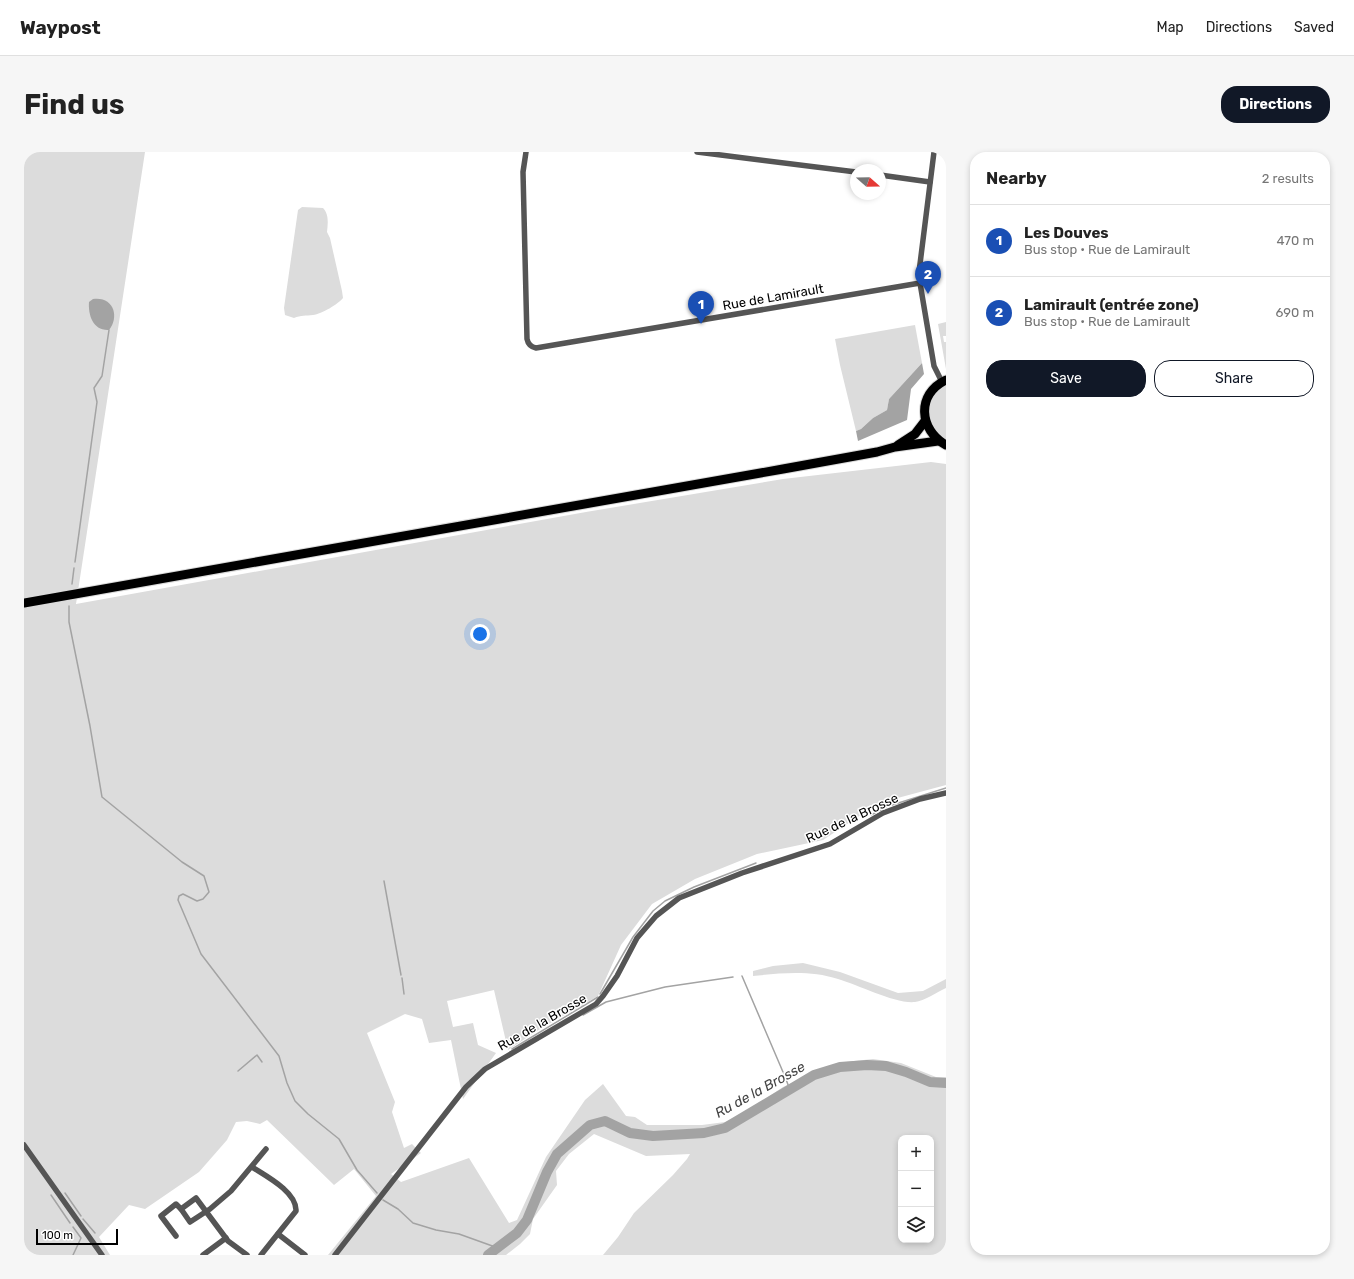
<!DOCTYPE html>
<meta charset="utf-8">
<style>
:root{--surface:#fff;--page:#f6f6f6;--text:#222;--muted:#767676;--line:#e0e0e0;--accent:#111827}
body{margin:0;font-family:Rubik,sans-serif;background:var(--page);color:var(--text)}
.controls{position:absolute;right:12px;bottom:12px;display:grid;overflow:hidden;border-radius:8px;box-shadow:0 2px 6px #0003}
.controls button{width:36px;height:36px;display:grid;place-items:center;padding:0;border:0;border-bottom:1px solid var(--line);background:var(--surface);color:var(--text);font:20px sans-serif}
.compass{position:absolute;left:826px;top:12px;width:36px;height:36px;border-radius:50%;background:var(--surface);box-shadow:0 2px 6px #0003;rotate:110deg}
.scale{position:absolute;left:12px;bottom:10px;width:82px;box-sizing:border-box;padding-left:4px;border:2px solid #000;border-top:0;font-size:11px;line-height:14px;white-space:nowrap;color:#000;-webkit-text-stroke:3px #fff;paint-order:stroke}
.you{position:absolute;left:456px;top:482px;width:14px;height:14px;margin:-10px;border:3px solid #fff;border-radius:50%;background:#1a73e8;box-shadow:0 0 0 6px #1a73e833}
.badge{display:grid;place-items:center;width:26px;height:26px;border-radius:50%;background:var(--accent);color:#fff;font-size:13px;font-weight:700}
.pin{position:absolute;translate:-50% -33px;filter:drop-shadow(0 1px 2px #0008)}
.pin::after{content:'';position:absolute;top:21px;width:14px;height:12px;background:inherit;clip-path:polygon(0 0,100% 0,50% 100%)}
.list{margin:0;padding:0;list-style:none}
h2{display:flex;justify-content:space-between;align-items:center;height:52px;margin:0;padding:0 16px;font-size:17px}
h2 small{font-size:13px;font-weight:400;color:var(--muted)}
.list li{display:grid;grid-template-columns:26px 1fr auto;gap:12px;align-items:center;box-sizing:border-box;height:72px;padding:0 16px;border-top:1px solid var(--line)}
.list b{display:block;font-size:15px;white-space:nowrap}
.list p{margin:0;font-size:13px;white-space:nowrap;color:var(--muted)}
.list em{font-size:13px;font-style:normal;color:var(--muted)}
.actions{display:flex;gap:8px;padding:12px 16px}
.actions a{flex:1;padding:9px 0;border:1px solid var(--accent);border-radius:16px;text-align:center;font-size:14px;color:var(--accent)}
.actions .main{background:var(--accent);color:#fff}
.icon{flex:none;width:22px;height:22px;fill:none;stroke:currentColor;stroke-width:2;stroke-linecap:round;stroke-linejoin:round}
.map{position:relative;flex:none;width:922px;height:1103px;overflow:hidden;border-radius:16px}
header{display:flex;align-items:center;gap:24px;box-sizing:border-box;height:56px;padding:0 20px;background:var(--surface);border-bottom:1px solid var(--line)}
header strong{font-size:19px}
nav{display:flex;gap:22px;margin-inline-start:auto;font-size:14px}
.intro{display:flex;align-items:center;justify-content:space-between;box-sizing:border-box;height:96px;padding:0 24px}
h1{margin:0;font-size:28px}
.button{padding:10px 18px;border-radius:16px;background:var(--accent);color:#fff;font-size:14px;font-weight:700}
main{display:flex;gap:24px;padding:0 24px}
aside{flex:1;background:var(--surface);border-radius:16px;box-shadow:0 2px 6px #0003}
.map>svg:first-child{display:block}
.green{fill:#dcdcdc;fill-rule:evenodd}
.water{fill:#a3a3a3}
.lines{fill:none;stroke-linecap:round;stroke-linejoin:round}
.stream{stroke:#a3a3a3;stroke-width:1.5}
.river{stroke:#a3a3a3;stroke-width:10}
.primary-casing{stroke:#dbdbdb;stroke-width:11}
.minor{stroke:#555;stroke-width:5.5}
.primary{stroke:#000;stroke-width:9}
.labels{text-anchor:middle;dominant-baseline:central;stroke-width:3;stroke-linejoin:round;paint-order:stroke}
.street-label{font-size:13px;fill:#000;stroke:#fff}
.water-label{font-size:14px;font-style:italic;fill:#444;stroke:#fff}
</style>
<header>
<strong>Waypost</strong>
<nav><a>Map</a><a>Directions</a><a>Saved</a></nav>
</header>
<div class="intro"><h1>Find us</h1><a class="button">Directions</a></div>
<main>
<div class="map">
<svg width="922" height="1103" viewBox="0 0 922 1103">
<rect width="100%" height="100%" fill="#fff"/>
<!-- green -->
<g class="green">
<path d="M0 0H121L52 452 562 360 759 327 907 310 922 312V633L855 651 799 688 733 702 671 727 628 752 597 793 574 844 516 877 484 898 470 838 423 849 429 875 449 871 454 893 472 901 439 947 427 888 405 891 398 867 381 862 343 881 371 950 368 960 380 996 388 992 397 1001 367 1022 377 1030 445 1006 485 1071 493 1068 522 1005 561 948 579 932 602 964 611 965 623 973H678L701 970 723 959 759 935 796 918 821 910 849 907 877 911 912 925H922V1103H579L594 1085 610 1061 649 1023 663 1007 666 1002 622 1004 570 982 545 1002 532 1019 533 1033 509 1067 506 1082 496 1092 482 1103H304L352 1044 330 1017 310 1033 243 968 236 972 223 969 212 970 203 988 175 1020 121 1057 105 1053 75 1085 86 1103H0ZM877 986H907V1088H877Z"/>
<path d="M278 55 299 56C305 62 304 71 303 80L306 86 318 139 319 146C314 152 298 162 289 163 282 164 277 163 270 166L261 163 260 156 274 58Z"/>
<polygon points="922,170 922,184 919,184 920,190 922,190 922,217 914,172"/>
<polygon points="891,173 898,211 865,247 863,258 849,266 837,277 832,279 816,213 811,187"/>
<polygon points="922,233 922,291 910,280 904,260 906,250 912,241"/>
<path d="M779 811 816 820 874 841 899 839 922 827V836C913 840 900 849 891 850 871 852 835 833 814 827 786 818 758 821 729 824V819L749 814Z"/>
</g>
<!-- water -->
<g class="water">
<path d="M69 147C89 144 96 164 85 178 69 179 64 163 65 150Z"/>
<polygon points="898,211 900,222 887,237 883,268 834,289 832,279 837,277 849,266 863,258 865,247"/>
</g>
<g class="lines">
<!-- stream -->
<g class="stream">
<polyline points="51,410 73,250 70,236 78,224 85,178"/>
<polyline points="48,432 50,416"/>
<polyline points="45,454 45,470 66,574 78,645 158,710 180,724 185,740 179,747 173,749 159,742 155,744 154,748 177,802 255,904 263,931 271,949 284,962 315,987 333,1018 353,1041"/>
<polyline points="868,653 922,636"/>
<polyline points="847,663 862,655"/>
<polyline points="360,729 377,823"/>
<polyline points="718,824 759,920"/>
<polyline points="378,826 380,842"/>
<polyline points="576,842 609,785 629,759 641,749 670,735 732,711"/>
<polyline points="559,863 582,850 641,835 709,825"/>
<polyline points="488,897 574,845"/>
<polyline points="214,919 233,903 238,910"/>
<polyline points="760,922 766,938"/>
<polyline points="41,1041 57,1064"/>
<polyline points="27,1043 46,1071"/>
<polyline points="359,1048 374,1057 389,1071 412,1078 435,1082 474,1096"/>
<polyline points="59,1067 71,1081"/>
<polyline points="49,1075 57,1086 49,1103"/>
</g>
<!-- river -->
<polyline class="river" points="464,1103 493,1081 503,1068 523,1020 533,1002 566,973 581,969 606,981 629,984 680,981 701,976 790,923 816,915 843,913 862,914 882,920 906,930 922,931"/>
<!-- primary casing -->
<g class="primary-casing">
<g id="primary">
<path d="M922 228C892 242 895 278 922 293"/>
<polyline points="874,293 891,282 901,269"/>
<polyline points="0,451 759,317 853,300 871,295 914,289"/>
</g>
</g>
<!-- minor -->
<g class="minor">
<path d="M502 0 499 20 503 187C504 192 507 195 512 196L896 131"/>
<polyline points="673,0 832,20"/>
<polyline points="910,0 895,120 896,131 910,214 918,230"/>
<polyline points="856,23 906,30"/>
<polyline points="0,993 78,1103"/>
<path d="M228 1015C242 1024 273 1040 272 1059L237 1103"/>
<polyline points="254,1082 281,1103"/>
<polyline points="152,1084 137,1064 152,1052 157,1057"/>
<polyline points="179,1103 202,1086"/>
<polyline points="223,1103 204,1089 172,1046 157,1057 166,1070 186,1057 207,1039 242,997"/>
<polyline points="311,1103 442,935 461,917 572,852 579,844 593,824 613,786 632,764 655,746 718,721 806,692 859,661 896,647 922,641"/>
</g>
<!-- primary -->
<use href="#primary" class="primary"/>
</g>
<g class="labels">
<!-- street labels -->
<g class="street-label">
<text transform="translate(749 145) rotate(-10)">Rue de Lamirault</text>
<text transform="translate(828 666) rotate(-25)">Rue de la Brosse</text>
<text transform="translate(518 870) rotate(-30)">Rue de la Brosse</text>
</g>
<!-- water labels -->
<g class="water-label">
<text transform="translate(736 938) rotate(-29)">Ru de la Brosse</text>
</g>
</g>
</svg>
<div class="controls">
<button>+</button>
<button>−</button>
<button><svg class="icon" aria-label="layers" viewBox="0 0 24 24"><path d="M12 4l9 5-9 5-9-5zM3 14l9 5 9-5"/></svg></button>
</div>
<svg class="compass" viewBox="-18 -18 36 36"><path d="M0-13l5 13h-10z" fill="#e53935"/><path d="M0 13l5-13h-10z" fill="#767676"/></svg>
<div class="scale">100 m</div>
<div class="you"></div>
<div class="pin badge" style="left:677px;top:172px;background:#1a4fb4">1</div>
<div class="pin badge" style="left:904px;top:142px;background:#1a4fb4">2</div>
</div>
<aside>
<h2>Nearby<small>2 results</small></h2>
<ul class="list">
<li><span class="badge" style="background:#1a4fb4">1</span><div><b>Les Douves</b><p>Bus stop · Rue de Lamirault</p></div><em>470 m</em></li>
<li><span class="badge" style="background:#1a4fb4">2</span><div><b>Lamirault (entrée zone)</b><p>Bus stop · Rue de Lamirault</p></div><em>690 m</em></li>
</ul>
<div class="actions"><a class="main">Save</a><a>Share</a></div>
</aside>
</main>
